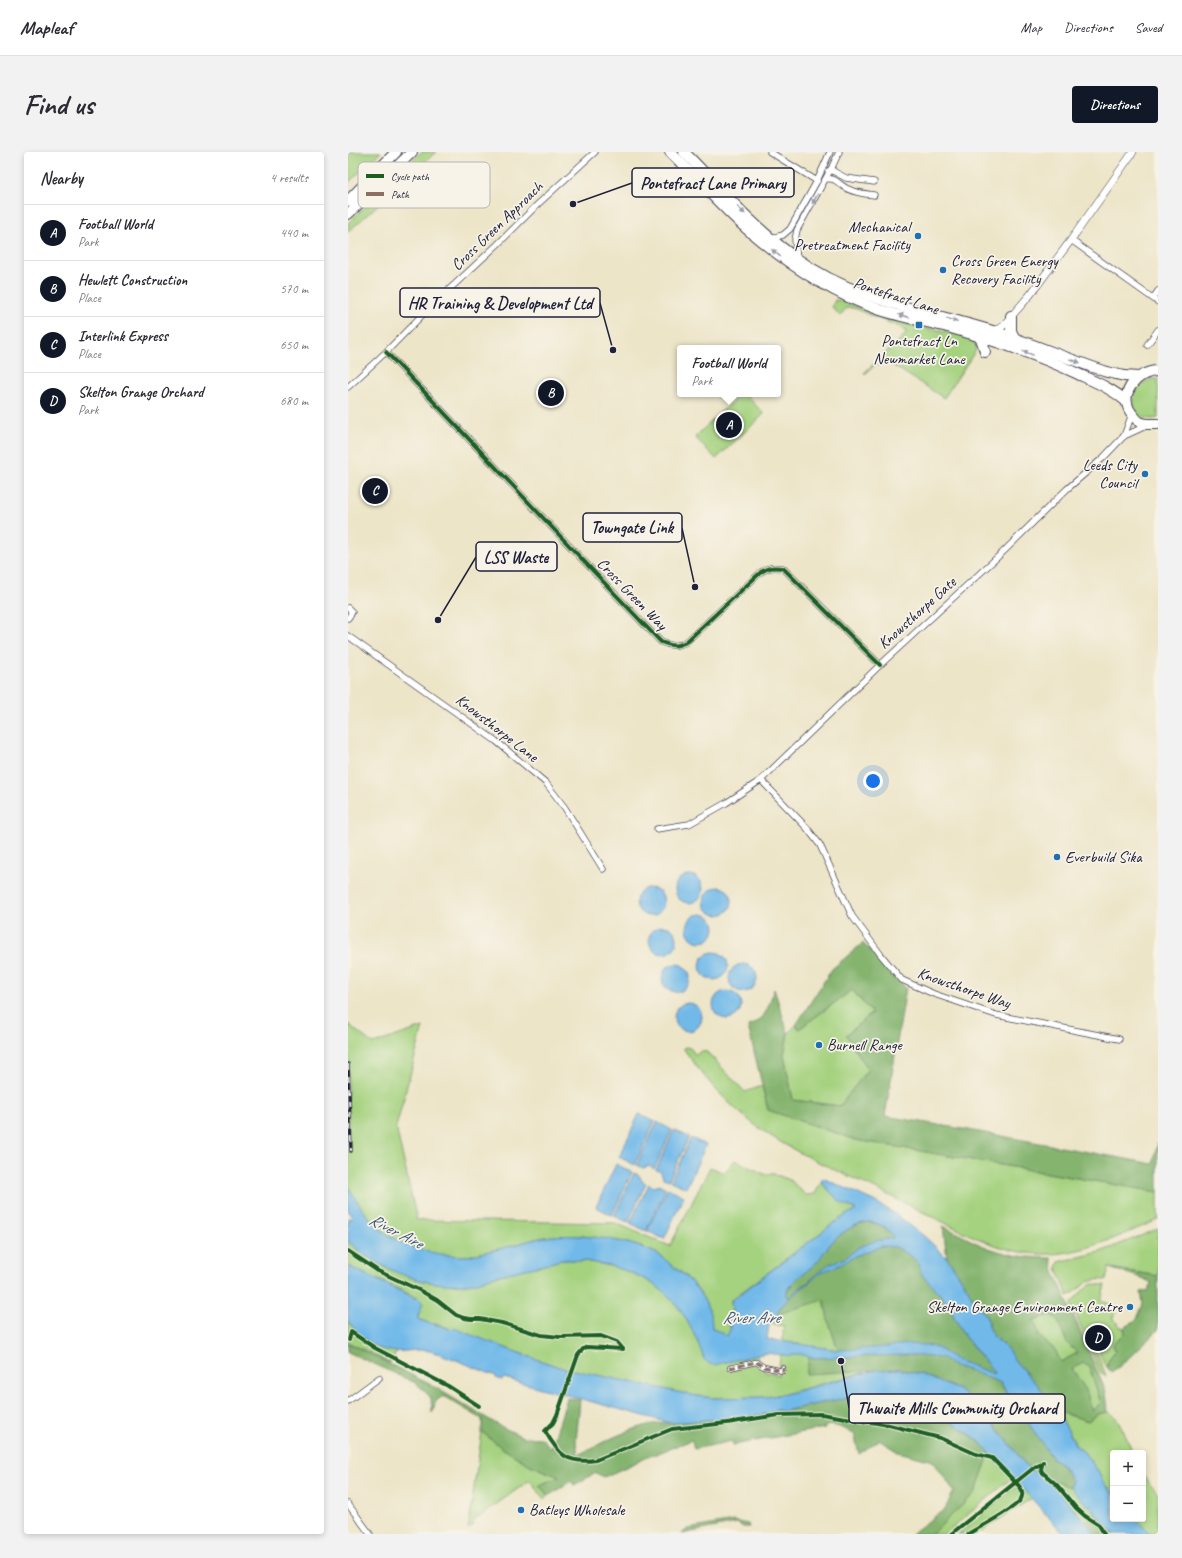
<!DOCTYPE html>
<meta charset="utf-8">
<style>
:root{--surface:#fff;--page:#f2f2f3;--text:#2b2b33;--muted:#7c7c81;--line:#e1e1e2;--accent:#111827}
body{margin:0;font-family:Caveat,sans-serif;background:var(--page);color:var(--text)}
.controls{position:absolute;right:12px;bottom:12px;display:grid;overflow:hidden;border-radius:4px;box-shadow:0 2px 6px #0003}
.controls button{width:36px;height:36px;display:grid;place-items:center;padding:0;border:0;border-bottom:1px solid var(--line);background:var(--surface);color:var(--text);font:20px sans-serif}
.you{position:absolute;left:525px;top:629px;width:14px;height:14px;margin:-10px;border:3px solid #fff;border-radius:50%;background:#1a73e8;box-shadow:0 0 0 6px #1a73e833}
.badge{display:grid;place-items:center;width:26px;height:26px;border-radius:50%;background:var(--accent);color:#fff;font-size:13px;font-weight:700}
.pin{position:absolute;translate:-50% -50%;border:2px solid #fff;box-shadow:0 1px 4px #0006}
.popup{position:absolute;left:329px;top:193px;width:104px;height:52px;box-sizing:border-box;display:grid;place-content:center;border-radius:4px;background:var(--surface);filter:drop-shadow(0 1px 3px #0005);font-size:13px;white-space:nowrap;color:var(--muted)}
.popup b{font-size:15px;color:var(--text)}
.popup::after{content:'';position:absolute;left:50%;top:100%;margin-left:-8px;border:8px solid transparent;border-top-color:var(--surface)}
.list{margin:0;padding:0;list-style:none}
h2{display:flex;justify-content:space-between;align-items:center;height:52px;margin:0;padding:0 16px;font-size:17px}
h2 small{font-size:13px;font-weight:400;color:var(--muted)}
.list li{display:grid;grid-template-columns:26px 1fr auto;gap:12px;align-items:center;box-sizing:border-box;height:56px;padding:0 16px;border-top:1px solid var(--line)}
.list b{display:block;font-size:15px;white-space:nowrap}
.list p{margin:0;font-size:13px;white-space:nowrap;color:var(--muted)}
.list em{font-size:13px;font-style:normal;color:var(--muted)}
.map{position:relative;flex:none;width:810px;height:1382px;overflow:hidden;border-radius:4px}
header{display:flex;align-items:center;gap:24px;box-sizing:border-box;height:56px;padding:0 20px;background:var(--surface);border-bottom:1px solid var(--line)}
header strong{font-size:19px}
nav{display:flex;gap:22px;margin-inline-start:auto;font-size:14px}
.intro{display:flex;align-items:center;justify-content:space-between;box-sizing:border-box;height:96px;padding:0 24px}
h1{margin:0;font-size:28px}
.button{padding:10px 18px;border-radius:4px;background:var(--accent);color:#fff;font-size:14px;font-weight:700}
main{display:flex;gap:24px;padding:0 24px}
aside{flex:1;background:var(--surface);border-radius:4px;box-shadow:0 2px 6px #0003}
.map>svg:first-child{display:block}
.green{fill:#a5d27f;stroke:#647a5d}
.forest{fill:#84b46e;stroke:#536b54;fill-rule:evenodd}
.water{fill:#71b9e9;stroke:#4a6e92;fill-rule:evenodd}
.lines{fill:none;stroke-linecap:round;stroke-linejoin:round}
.pedestrian-casing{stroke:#403f50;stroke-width:6}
.minor-casing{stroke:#403f50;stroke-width:7}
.tertiary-casing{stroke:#403f50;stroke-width:8}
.trunk-casing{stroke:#403f50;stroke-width:12}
.pedestrian{stroke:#fff;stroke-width:4.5}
.minor{stroke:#fff;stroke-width:5.5}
.tertiary{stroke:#fff;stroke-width:7}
.trunk{stroke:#fff;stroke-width:10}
.rail-casing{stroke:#22223b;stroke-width:3.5}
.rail{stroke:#f7f3e8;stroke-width:2;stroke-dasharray:6;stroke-linecap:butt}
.quiet{stroke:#8d6e63;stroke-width:3;stroke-dasharray:6 3;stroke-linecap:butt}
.cycleway-casing{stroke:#f7f3e8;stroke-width:6}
.cycleway{stroke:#1b5e20;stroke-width:4}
.oneway{fill:#9c9ca7}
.poi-dot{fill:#1f6fb2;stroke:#f7f3e8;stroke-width:1.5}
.labels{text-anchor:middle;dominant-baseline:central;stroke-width:3.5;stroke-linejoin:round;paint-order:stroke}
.street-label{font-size:16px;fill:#22223b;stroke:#f7f3e8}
.poi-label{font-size:16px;fill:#22223b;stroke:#f7f3e8;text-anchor:start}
.water-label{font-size:17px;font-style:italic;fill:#3e5778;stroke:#f7f3e8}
.key{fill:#f7f3e8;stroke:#b7b4b4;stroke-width:1}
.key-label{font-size:11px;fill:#22223b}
.leader{fill:none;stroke:#22223b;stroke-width:1.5}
.callout-dot{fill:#22223b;stroke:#f7f3e8;stroke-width:1.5}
.callout{fill:#f7f3e8;stroke:#22223b;stroke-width:1.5}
.callout-label{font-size:17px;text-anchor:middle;font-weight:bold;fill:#22223b}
</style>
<header>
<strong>Mapleaf</strong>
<nav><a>Map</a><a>Directions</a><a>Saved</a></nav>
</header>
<div class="intro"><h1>Find us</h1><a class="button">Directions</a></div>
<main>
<aside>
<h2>Nearby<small>4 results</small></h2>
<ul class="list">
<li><span class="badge">A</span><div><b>Football World</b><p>Park</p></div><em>440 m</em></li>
<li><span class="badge">B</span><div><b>Hewlett Construction</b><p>Place</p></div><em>570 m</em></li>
<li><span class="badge">C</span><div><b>Interlink Express</b><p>Place</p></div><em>650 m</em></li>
<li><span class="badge">D</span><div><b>Skelton Grange Orchard</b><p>Park</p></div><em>680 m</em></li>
</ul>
</aside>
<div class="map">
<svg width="810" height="1382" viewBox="0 0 810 1382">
<rect width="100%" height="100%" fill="#f7f3e8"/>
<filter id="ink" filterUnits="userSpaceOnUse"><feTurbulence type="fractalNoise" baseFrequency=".025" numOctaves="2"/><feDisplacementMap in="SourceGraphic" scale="8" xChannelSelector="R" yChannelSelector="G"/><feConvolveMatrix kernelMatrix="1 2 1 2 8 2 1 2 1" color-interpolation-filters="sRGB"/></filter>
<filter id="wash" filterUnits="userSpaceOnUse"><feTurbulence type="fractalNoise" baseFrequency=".012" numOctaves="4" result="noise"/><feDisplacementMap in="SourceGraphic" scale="16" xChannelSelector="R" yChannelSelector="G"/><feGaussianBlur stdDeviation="0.9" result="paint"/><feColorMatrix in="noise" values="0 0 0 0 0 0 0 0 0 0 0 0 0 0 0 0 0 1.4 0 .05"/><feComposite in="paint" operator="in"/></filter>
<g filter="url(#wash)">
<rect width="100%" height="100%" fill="#ede5c8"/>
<!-- green -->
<g class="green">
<polygon points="0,0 33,0 0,31"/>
<polygon points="73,0 88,0 0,80 0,71"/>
<path d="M487 148H492C517 157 544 169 570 175 586 178 619 179 628 193V198L596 246 535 207 530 213H527L517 222 516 221 558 182 557 179 552 175 521 163 509 157 499 155 492 164 484 155Z"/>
<path d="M803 227H810V266C782 273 776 237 803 227Z"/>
<polygon points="392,242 397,242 416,262 368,307 347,285"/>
<polygon points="504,838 524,861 498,883 520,917 492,954 445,948 436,903 440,881 448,873 451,877"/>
<path d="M0 872 25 892 75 875 48 975 69 1068 267 1071 322 1094 362 1015 376 1021 387 1008 416 1022H426L442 1028 458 1043 467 1042 473 1030 493 1051 507 1057V1059L501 1061 486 1071 383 1148 384 1160 381 1174 383 1175 380 1185 363 1176C365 1154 345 1127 327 1116 322 1113 318 1107 313 1104 288 1088 227 1080 197 1085 184 1087 172 1092 159 1095 146 1098 133 1101 120 1104 86 1104 52 1096 27 1072 16 1061 8 1048 0 1034Z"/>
<path d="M338 895 342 896 348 903 353 899 359 900 397 940 414 934 420 958 508 988 810 1040V1068C773 1083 733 1104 692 1102 657 1101 626 1085 595 1070 573 1059 552 1049 530 1038 489 1018 444 1001 407 973 379 952 355 925 335 896Z"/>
<path d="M810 1077V1124L761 1116 758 1128C736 1126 737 1135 720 1144L709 1116 711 1110 752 1100Z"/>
<path d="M0 1089C32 1118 82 1138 125 1131 131 1130 137 1127 143 1125 160 1121 178 1117 196 1113 203 1111 209 1108 216 1108 222 1107 229 1109 235 1109 269 1113 309 1126 330 1155 341 1170 350 1189 356 1207L394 1206 408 1203 418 1221 426 1220V1222L430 1223 436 1174 424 1172 428 1164 496 1115 520 1215 517 1220 437 1242 417 1245 366 1246 349 1244 211 1215 89 1172H83L70 1167V1164L75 1151 70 1146 0 1114Z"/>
<path d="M744 1132 757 1133 753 1149 762 1152 761 1156 767 1158 768 1162 764 1166 770 1171 771 1174 776 1176 777 1182 765 1192 767 1199 761 1207 759 1215C752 1205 749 1197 755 1185L746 1176 743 1186 758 1224 752 1220 723 1152 733 1140Z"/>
<polygon points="703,1162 709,1167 719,1191 729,1201 713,1210 707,1198 692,1185 686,1168"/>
<path d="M0 1169C12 1185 28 1199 49 1199L42 1211 0 1190Z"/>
<polygon points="735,1211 741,1214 753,1251 744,1259 738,1238 724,1217"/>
<path d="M709 1259 740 1269C758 1254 766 1258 775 1278 778 1285 782 1293 785 1301H765V1342L754 1328 750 1319 735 1299 727 1293 725 1287Z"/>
<polygon points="656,1266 742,1354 758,1374 767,1382 748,1382 696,1325"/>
<polygon points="134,1280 154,1296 182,1313 212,1325 191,1333 200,1344 196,1347 182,1328 124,1370 126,1373 120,1377"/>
<polygon points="642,1300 665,1325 597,1382 583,1382 627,1341"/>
<polygon points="795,1323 810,1342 810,1382 803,1382 787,1367 795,1367"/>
<polygon points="671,1332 684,1346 628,1382 610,1382"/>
</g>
<!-- forest -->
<g class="forest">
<path d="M515 791 558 836 537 964 621 978 805 1012 810 990V1040L508 988 420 958 400 874C418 869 421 853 426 837L440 881 436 903 445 948 492 954 520 917 498 883 524 861 504 838 451 877 448 873 484 817Z"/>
<path d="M520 1070 530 1072 541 1078 558 1101 564 1105 571 1112 574 1123 597 1148 617 1185 645 1219 669 1260 678 1268 706 1308 713 1312 724 1329 722 1335 700 1327 687 1320 676 1311 661 1291 634 1258 611 1238 599 1233 573 1222 550 1217 458 1222 461 1206 477 1196 490 1198 480 1168 476 1148 442 1158 425 1165 423 1160C427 1154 426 1146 435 1145 440 1139 444 1131 450 1125 456 1119 465 1116 469 1109 482 1092 497 1073 520 1070Z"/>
<path d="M595 1074C615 1084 635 1096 657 1101 672 1105 688 1106 703 1106L706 1119 758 1240 760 1260 749 1262 740 1269 709 1259 692 1236 661 1202 658 1195 646 1185 640 1175 641 1170 636 1161 625 1148 620 1137 599 1106ZM703 1163 709 1167 719 1191 729 1201 713 1210 707 1198 692 1185 686 1168ZM735 1211 741 1214 753 1251 744 1259 738 1238 724 1217Z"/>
<path d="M761 1116 810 1124V1178L772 1214 763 1220 759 1215 761 1207 767 1199 765 1192 777 1182 776 1176 789 1167 795 1152 793 1140 801 1138 803 1131C796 1125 772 1120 761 1116Z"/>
<path d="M0 1191 83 1233 152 1274 175 1285 194 1286 203 1297 219 1246 232 1248 228 1290 230 1303C256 1290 293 1269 322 1271L389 1266 422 1261 429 1258 436 1259C464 1254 494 1244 523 1244 567 1245 611 1270 642 1300L627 1341 584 1382H563L597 1357 606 1339 585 1309 550 1300 531 1288 511 1302 506 1281 489 1274 480 1273 477 1276 385 1293 384 1289 346 1297 344 1288 300 1305 256 1325 248 1321 226 1333 223 1329 200 1344 191 1333 211 1325 182 1313 154 1296 134 1280V1267L95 1244 88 1249 84 1261 83 1246 68 1231 0 1200Z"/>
<polygon points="747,1360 758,1374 767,1382 748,1382 737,1370"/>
<polygon points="385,1369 400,1372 401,1375 395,1375 389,1371 333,1382 340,1377"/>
</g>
<!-- water -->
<g class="water">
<circle cx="341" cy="737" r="14"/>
<circle cx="370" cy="749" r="14"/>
<circle cx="302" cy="750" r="14"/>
<circle cx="353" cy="776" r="14"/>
<circle cx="315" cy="788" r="14"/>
<circle cx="366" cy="814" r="14"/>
<circle cx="328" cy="826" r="14"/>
<circle cx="395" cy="826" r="14"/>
<circle cx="379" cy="853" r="14"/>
<circle cx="340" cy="865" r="14"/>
<polygon points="291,962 307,969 287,1013 271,1005"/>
<polygon points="309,970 324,978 306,1017 301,1014 295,1016 289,1013"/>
<polygon points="326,978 341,985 321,1028 315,1026 313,1020 308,1018"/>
<polygon points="343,986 358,993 338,1036 323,1029"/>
<polygon points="268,1012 284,1020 264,1063 248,1055"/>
<polygon points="286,1021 291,1023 294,1029 298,1031 280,1070 266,1064"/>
<path d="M475 1026 528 1050 547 1062 576 1084 599 1106 620 1137 625 1148 636 1161 641 1170 640 1175 646 1185 658 1195 668 1210 692 1236 709 1259 725 1287 727 1293 735 1299 750 1319 754 1328 765 1342V1367H787L803 1382H767L758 1374 742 1354H740L722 1335 724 1329 713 1312 706 1308 678 1268 669 1260 653 1231 618 1217 607 1215 595 1206 559 1203 464 1206 452 1202 443 1204 418 1201 366 1213 360 1211 356 1207C350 1189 341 1170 330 1155 309 1126 269 1113 235 1109 229 1109 222 1107 216 1108 209 1108 203 1111 196 1113 178 1117 160 1121 143 1125 137 1127 131 1130 125 1131 83 1138 30 1119 0 1089V1065L3 1068 4 1065 0 1059V1034C8 1048 16 1061 27 1072 52 1096 86 1104 120 1104 133 1101 146 1098 159 1095 172 1092 184 1087 197 1085 227 1080 288 1088 313 1104 319 1108 322 1113 327 1116 345 1128 365 1154 364 1176L379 1184 383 1175 381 1174 384 1160 383 1149 486 1071 501 1061 507 1059V1057L493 1051 473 1030ZM525 1070 537 1075 545 1084V1086L527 1089 511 1095 497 1106 481 1112 467 1123 462 1129 450 1137 441 1145 438 1144C439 1130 459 1121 468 1111 472 1107 475 1101 479 1096 490 1083 507 1069 525 1070ZM534 1094 548 1095 564 1105 571 1112 574 1123 597 1148 617 1185 645 1219 646 1222 607 1207 590 1196 579 1193 558 1192 539 1195 490 1198 419 1187 421 1173 424 1172 427 1168 431 1157 440 1147 462 1130 472 1121 496 1111 507 1104Z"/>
<polygon points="301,1032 306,1035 312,1033 318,1036 298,1079 282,1071"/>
<polygon points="320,1036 336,1044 316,1087 299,1079"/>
<path d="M0 1114 67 1146H70L75 1151 70 1164V1167C81 1172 90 1172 102 1177L106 1176 171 1201 211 1215 349 1244 366 1246 417 1245 437 1242 528 1218 550 1217 573 1222 611 1238 627 1251 661 1291 676 1311 687 1320 700 1327 748 1382H716L630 1288C602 1267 557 1242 521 1244 492 1246 464 1253 436 1259L429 1258 422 1261 389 1266 322 1271 156 1226 154 1228 148 1226V1224C126 1216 104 1205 82 1199 68 1196 55 1201 42 1199 24 1197 10 1182 0 1169Z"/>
</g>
</g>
<g filter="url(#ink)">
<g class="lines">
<!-- pedestrian casing -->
<g class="pedestrian-casing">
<polyline id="pedestrian" points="382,1216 408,1210 416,1215 435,1219 435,1216"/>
</g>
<!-- minor casing -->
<g class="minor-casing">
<g id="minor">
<polyline points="422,0 469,29"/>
<polyline points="480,19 483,18 498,26 526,30"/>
<path d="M478 27C488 25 492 34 500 37 508 41 518 42 526 43"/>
<polyline points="424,86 435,83 442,77 469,29 482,0"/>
<polyline points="723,88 810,150"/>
<polyline points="449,107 447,88 449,78 484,15 491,0"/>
<polyline points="805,146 810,139"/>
<polyline points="799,193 810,178"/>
<path d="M38 200C131 296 221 395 313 490 323 494 329 495 338 490L413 420C421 415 425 415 435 416L532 513"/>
<polyline points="0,235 38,200 79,158 149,93 190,52 247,0"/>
<polyline points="776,284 784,262"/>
<polyline points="0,456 4,460 0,466"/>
<polyline points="0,484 148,589 198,631 217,656 255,717"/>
<polyline points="413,628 459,676 472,693 504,764 533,803 554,828 586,842 648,863 771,887"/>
<polyline points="309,677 341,672 378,651 413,628 532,513 654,401 719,337 755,306 776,284 800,273"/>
<polyline points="0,1249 31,1226"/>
<polyline points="0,1352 22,1382"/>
</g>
</g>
<!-- tertiary casing -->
<g class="tertiary-casing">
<polyline id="tertiary" points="644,179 653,176 682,143 723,88 785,0"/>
</g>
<!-- trunk casing -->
<g class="trunk-casing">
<g id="trunk">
<path d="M322 0C348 25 372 53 399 77 437 110 479 139 527 156 551 165 578 169 603 176 645 188 688 202 728 221 745 229 763 236 778 249"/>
<path d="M336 0C372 36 406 77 448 106 508 150 582 159 651 181 687 193 723 208 759 220L776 224 790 225"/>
<polyline points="0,49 48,0"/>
<polyline points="0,62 64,0"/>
<polyline points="663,164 663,179 667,187"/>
<polyline points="630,184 634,189 637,200"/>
<path d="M810 219C788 219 768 244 785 263 787 265 789 269 792 270 797 273 804 272 810 272"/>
</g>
</g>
<!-- pedestrian -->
<use href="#pedestrian" class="pedestrian"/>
<!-- minor -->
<use href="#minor" class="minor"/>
<!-- tertiary -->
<use href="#tertiary" class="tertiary"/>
<!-- trunk -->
<use href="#trunk" class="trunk"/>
<!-- rail casing -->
<g class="rail-casing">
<polyline id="rail" points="0,912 3,999"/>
</g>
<!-- rail -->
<use href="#rail" class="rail"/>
<!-- quiet -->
<polyline class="quiet" points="382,1216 408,1210 416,1215 435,1219 435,1216"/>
<!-- cycleway casing -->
<g class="cycleway-casing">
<g id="cycleway">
<path d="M38 200C131 296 221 395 313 490 323 494 329 495 338 490L413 420C421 415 425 415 435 416L532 513"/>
<polyline points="0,1099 30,1119 71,1138 89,1148 108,1163 116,1166 123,1167 132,1167 154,1171 193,1183 212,1185 253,1184 269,1190 275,1197"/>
<polyline points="1,1188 3,1180 27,1196 100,1234 131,1254"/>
<path d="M275 1197 239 1195 235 1197 230 1203 209 1263 205 1271 197 1279C211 1303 219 1312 248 1308L324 1277 379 1271 431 1263 473 1262 541 1273 592 1286 628 1302 644 1306 672 1335C674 1338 675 1343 673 1347 669 1356 630 1376 620 1382"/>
<polyline points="695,1310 693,1317 694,1320 709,1333 728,1356 737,1364 751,1373 756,1382"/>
<polyline points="603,1382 688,1314 689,1315 695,1310"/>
</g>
</g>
<!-- cycleway -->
<use href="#cycleway" class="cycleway"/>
</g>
<!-- one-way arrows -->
<defs><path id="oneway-solid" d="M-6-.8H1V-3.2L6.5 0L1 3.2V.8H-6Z"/></defs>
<g class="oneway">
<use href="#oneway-solid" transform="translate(467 47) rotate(119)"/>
<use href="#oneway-solid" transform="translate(393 58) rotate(45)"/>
<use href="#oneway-solid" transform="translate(428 101) rotate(-140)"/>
<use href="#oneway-solid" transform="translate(556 164) rotate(-165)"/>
<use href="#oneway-solid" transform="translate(604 168) rotate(16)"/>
<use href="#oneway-solid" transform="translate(680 201) rotate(-158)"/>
<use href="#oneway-solid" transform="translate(727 209) rotate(19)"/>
</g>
</g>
<!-- markers -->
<g class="poi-dot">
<circle cx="570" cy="84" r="4"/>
<circle cx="595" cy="118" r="4"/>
<rect x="567" y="169" width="8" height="8" rx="2"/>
<circle cx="797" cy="322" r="4"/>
<circle cx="709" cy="705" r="4"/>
<circle cx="471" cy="893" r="4"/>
<circle cx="782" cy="1155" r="4"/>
<circle cx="173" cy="1358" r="4"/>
</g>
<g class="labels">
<!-- street labels -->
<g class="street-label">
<text transform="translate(149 74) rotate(-44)">Cross Green Approach</text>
<text transform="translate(548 144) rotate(18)">Pontefract Lane</text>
<text transform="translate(284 442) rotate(46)">Cross Green Way</text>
<text transform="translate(569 461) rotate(-42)">Knowsthorpe Gate</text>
<text transform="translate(149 576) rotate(38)">Knowsthorpe Lane</text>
<text transform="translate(616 836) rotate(19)">Knowsthorpe Way</text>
</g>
<!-- poi labels -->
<g class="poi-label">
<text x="562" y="75" text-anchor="end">Mechanical<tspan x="562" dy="18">Pretreatment Facility</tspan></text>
<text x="603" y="109">Cross Green Energy<tspan x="603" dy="18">Recovery Facility</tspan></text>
<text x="571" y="189" text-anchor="middle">Pontefract Ln<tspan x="571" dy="18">Newmarket Lane</tspan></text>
<text x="789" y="313" text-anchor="end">Leeds City<tspan x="789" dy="18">Council</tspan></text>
<text x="717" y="705">Everbuild Sika</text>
<text x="479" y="893">Burnell Range</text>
<text x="774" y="1155" text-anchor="end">Skelton Grange Environment Centre</text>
<text x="181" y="1358">Batleys Wholesale</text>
</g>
<!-- water labels -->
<g class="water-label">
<text transform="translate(48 1079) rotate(27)">River Aire</text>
<text x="403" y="1165">River Aire</text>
</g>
</g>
<!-- legend -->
<rect x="10" y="10" width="132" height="46" rx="6" class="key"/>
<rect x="18" y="22" width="18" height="4" fill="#1b5e20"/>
<rect x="18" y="40" width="18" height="4" fill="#8d6e63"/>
<g class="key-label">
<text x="43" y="28">Cycle path</text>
<text x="43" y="46">Path</text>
</g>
<!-- callouts -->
<path class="leader" d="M225 52L284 31M265 198L252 151M347 435L334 376M90 468L128 405M493 1209L501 1256"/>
<g class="callout-dot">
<circle cx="225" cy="52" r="4"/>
<circle cx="265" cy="198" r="4"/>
<circle cx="347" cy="435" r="4"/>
<circle cx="90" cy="468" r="4"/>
<circle cx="493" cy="1209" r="4"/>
</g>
<g class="callout">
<rect x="284" y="16" width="162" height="29" rx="4"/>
<rect x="52" y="136" width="200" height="29" rx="4"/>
<rect x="235" y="361" width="99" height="29" rx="4"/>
<rect x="128" y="390" width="81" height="29" rx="4"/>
<rect x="501" y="1242" width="216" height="29" rx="4"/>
</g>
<g class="callout-label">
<text x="365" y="37">Pontefract Lane Primary</text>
<text x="152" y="157">HR Training &amp; Development Ltd</text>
<text x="284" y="381">Towngate Link</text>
<text x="168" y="411">LSS Waste</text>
<text x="609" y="1262">Thwaite Mills Community Orchard</text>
</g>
</svg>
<div class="controls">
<button>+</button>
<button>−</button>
</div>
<div class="you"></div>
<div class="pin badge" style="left:381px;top:273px">A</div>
<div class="popup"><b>Football World</b>Park</div>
<div class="pin badge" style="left:203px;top:241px">B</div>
<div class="pin badge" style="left:27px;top:339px">C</div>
<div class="pin badge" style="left:750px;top:1186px">D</div>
</div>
</main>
